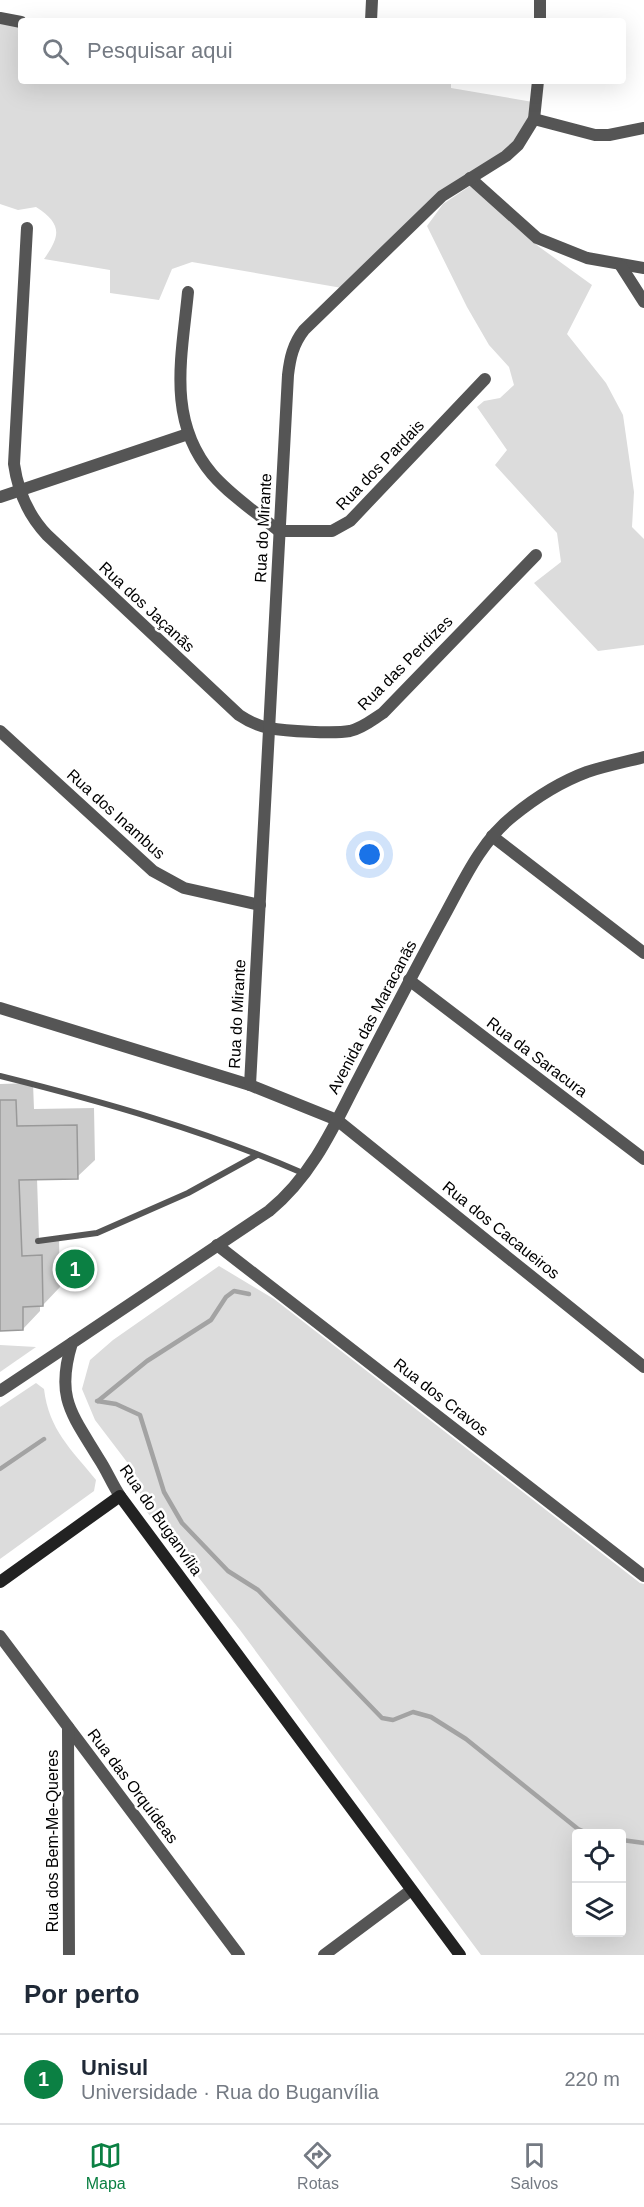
<!DOCTYPE html>
<html lang="pt">
<meta charset="utf-8">
<style>
:root{--surface:#fff;--page:#f2f2f3;--text:#1f2937;--muted:#747a83;--line:#e0e1e3;--accent:#0b8043}
body{margin:0;font-family:Arial,sans-serif;background:var(--page);color:var(--text)}
.controls{position:absolute;right:18px;bottom:18px;display:grid;overflow:hidden;border-radius:6px;box-shadow:0 6px 24px #0002}
.controls button{width:54px;height:54px;display:grid;place-items:center;padding:0;border:0;border-bottom:2px solid var(--line);background:var(--surface);color:var(--text);font:30px sans-serif}
.you{position:absolute;left:370px;top:855px;width:21px;height:21px;margin:-15px;border:4px solid #fff;border-radius:50%;background:#1a73e8;box-shadow:0 0 0 9px #1a73e833}
.badge{display:grid;place-items:center;width:39px;height:39px;border-radius:50%;background:var(--accent);color:#fff;font-size:20px;font-weight:700}
.pin{position:absolute;translate:-50% -50%;border:3px solid #fff;box-shadow:0 2px 6px #0006}
.list{margin:0;padding:0;list-style:none}
h2{display:flex;justify-content:space-between;align-items:center;height:78px;margin:0;padding:0 24px;font-size:26px}
h2 small{font-size:20px;font-weight:400;color:var(--muted)}
.list li{display:grid;grid-template-columns:39px 1fr auto;gap:18px;align-items:center;box-sizing:border-box;height:90px;padding:0 24px;border-top:2px solid var(--line)}
.list b{display:block;font-size:22px;white-space:nowrap}
.list p{margin:0;font-size:20px;white-space:nowrap;color:var(--muted)}
.list em{font-size:20px;font-style:normal;color:var(--muted)}
.icon{flex:none;width:33px;height:33px;fill:none;stroke:currentColor;stroke-width:2;stroke-linecap:round;stroke-linejoin:round}
.map{position:relative;flex:none;width:644px;height:1955px;overflow:hidden}
.search{position:absolute;background:var(--surface);box-shadow:0 6px 24px #0002;left:18px;right:18px;top:18px;height:66px;display:flex;align-items:center;gap:15px;box-sizing:border-box;padding:0 21px;border-radius:6px;color:var(--muted);font-size:22px}
.sheet{height:168px;background:var(--surface)}
nav{display:flex;justify-content:space-around;align-items:center;box-sizing:border-box;height:84px;border-top:2px solid var(--line);background:var(--surface);font-size:16px;color:var(--muted)}
nav a{display:grid;justify-items:center;gap:3px}
nav .on{color:var(--accent)}
.map>svg:first-child{display:block}
.green{fill:#dcdcdc;fill-rule:evenodd}
.shadow{fill:#0003}
.lines{fill:none;stroke-linecap:round;stroke-linejoin:round}
.stream{stroke:#a3a3a3;stroke-width:4.5}
.building{fill:#c4c4c4;stroke:#999;stroke-width:1.5}
.lane{stroke:#555;stroke-width:6}
.street{stroke:#555;stroke-width:12}
.secondary{stroke:#222;stroke-width:12}
.labels{text-anchor:middle;dominant-baseline:central;stroke-width:5;stroke-linejoin:round;paint-order:stroke}
.street-label{font-size:16px;fill:#000;stroke:#fff}
</style>
<div class="map">
<svg width="644" height="1955" viewBox="0 0 644 1955">
<rect width="100%" height="100%" fill="#fff"/>
<!-- green -->
<g class="green">
<path d="M0 21 21 25V81H451V88L533 102 530 118 515 143 486 163 342 288 192 262 172 269 159 300 110 293V270L44 259C61 235 62 224 36 207L18 210 0 204Z"/>
<polygon points="470,186 508,216 538,246 592,285 567,334 606,383 623,415 634,492 632,527 644,539 644,645 598,651 534,583 561,562 557,533 495,465 507,450 477,407 484,401 500,398 514,385 509,367 489,345 467,307 427,226 443,204"/>
<path d="M219 1266 274 1299 640 1583 644 1584V1955H481L240 1630 147 1512 130 1466 95 1420 82 1389 90 1360 113 1340ZM576 1834H622V1932H576Z"/>
<polygon points="0,1345 36,1347 0,1372"/>
<path d="M36 1383 44 1389C49 1430 71 1449 96 1480L94 1491 0 1559V1407Z"/>
</g>
<!-- shadow -->
<polygon class="shadow" points="33,1083 34,1109 94,1108 95,1160 77,1177 37,1178 39,1239 59,1238 60,1287 43,1305 40,1305 40,1311 23,1329 0,1329 0,1084"/>
<g class="lines">
<!-- stream -->
<g class="stream">
<polyline points="97,1401 116,1404 140,1415 164,1492 182,1523 228,1571 258,1590 382,1718 393,1720 413,1712 431,1717 466,1739 578,1829 589,1834"/>
<polyline points="98,1401 147,1361 211,1320 226,1297 234,1291 249,1294"/>
<polyline points="0,1469 44,1439"/>
<polyline points="622,1840 644,1843"/>
</g>
</g>
<!-- building -->
<polygon class="building" points="0,1100 16,1100 17,1126 77,1125 78,1179 19,1180 22,1256 42,1255 43,1306 23,1307 23,1330 0,1331"/>
<g class="lines">
<!-- lane -->
<g class="lane">
<path d="M0 1076C104 1102 207 1131 305 1174"/>
<polyline points="38,1241 97,1233 188,1193 257,1155"/>
</g>
<!-- street -->
<g class="street">
<polyline points="0,18 21,22"/>
<polyline points="371,21 372,0"/>
<polyline points="540,21 540,0"/>
<polyline points="534,119 595,135 609,135 644,128"/>
<polyline points="470,178 537,238 587,258 644,268"/>
<path d="M27 228 14 464C18 492 28 515 47 535L239 715C248 721 258 726 269 728 286 731 333 734 350 731 363 728 372 720 383 713L536 555"/>
<polyline points="621,266 644,302"/>
<path d="M188 292C182 356 166 420 212 474 231 496 257 513 279 531H332L350 521 485 379"/>
<polyline points="0,497 188,434"/>
<polyline points="0,731 153,871 184,888 260,905"/>
<polyline points="492,836 644,953"/>
<polyline points="409,980 644,1159"/>
<polyline points="0,1008 250,1085 337,1120 644,1367"/>
<path d="M250 1085 288 375C290 358 293 344 304 330L442 196 506 156 518 145 534 119 538 81"/>
<polyline points="217,1245 644,1576"/>
<polyline points="0,1391 72,1343"/>
<path d="M120 1496C112 1484 107 1471 99 1459 72 1414 55 1398 72 1343L269 1211C308 1179 329 1137 351 1093 381 1035 411 977 442 920 462 884 480 842 513 816 535 798 560 782 587 772 605 766 625 762 644 757"/>
<polyline points="0,1636 239,1955"/>
<polyline points="68,1727 69,1955"/>
<polyline points="324,1955 410,1891"/>
</g>
<!-- secondary -->
<polyline class="secondary" points="0,1582 120,1496 460,1955"/>
</g>
<g class="labels">
<!-- street labels -->
<g class="street-label">
<text transform="translate(380 465) rotate(-46)">Rua dos Pardais</text>
<text transform="translate(263 528) rotate(-87)">Rua do Mirante</text>
<text transform="translate(147 607) rotate(43)">Rua dos Jaçanãs</text>
<text transform="translate(405 663) rotate(-45)">Rua das Perdizes</text>
<text transform="translate(116 814) rotate(42)">Rua dos Inambus</text>
<text transform="translate(237 1014) rotate(-87)">Rua do Mirante</text>
<text transform="translate(372 1017) rotate(-62)">Avenida das Maracanãs</text>
<text transform="translate(537 1057) rotate(37)">Rua da Saracura</text>
<text transform="translate(501 1230) rotate(39)">Rua dos Cacaueiros</text>
<text transform="translate(441 1397) rotate(38)">Rua dos Cravos</text>
<text transform="translate(161 1520) rotate(55)">Rua do Buganvília</text>
<text transform="translate(133 1786) rotate(53)">Rua das Orquídeas</text>
<text transform="translate(52 1841) rotate(-90)">Rua dos Bem-Me-Queres</text>
</g>
</g>
</svg>
<div class="controls">
<button><svg class="icon" aria-label="locate" viewBox="0 0 24 24"><circle cx="12" cy="12" r="6"/><path d="M12 2v4M12 18v4M2 12h4M18 12h4"/></svg></button>
<button><svg class="icon" aria-label="layers" viewBox="0 0 24 24"><path d="M12 4l9 5-9 5-9-5zM3 14l9 5 9-5"/></svg></button>
</div>
<div class="you"></div>
<div class="pin badge" style="left:75px;top:1269px">1</div>
<div class="search"><svg class="icon" aria-label="search" viewBox="0 0 24 24"><circle cx="10" cy="10" r="6"/><path d="M15 15l6 6"/></svg>Pesquisar aqui</div>
</div>
<section class="sheet">
<h2>Por perto<small></small></h2>
<ul class="list">
<li><span class="badge">1</span><div><b>Unisul</b><p>Universidade · Rua do Buganvília</p></div><em>220 m</em></li>
</ul>
</section>
<nav>
<a class="on"><svg class="icon" aria-label="map" viewBox="0 0 24 24"><path d="M3 6l6-2 6 2 6-2v14l-6 2-6-2-6 2zM9 4v14M15 6v14"/></svg>Mapa</a>
<a><svg class="icon" aria-label="directions" viewBox="0 0 24 24"><path d="M12 3l9 9-9 9-9-9zM9 14v-3h6M13 9l2 2-2 2"/></svg>Rotas</a>
<a><svg class="icon" aria-label="saved" viewBox="0 0 24 24"><path d="M7 4h10v16l-5-4-5 4z"/></svg>Salvos</a>
</nav>
